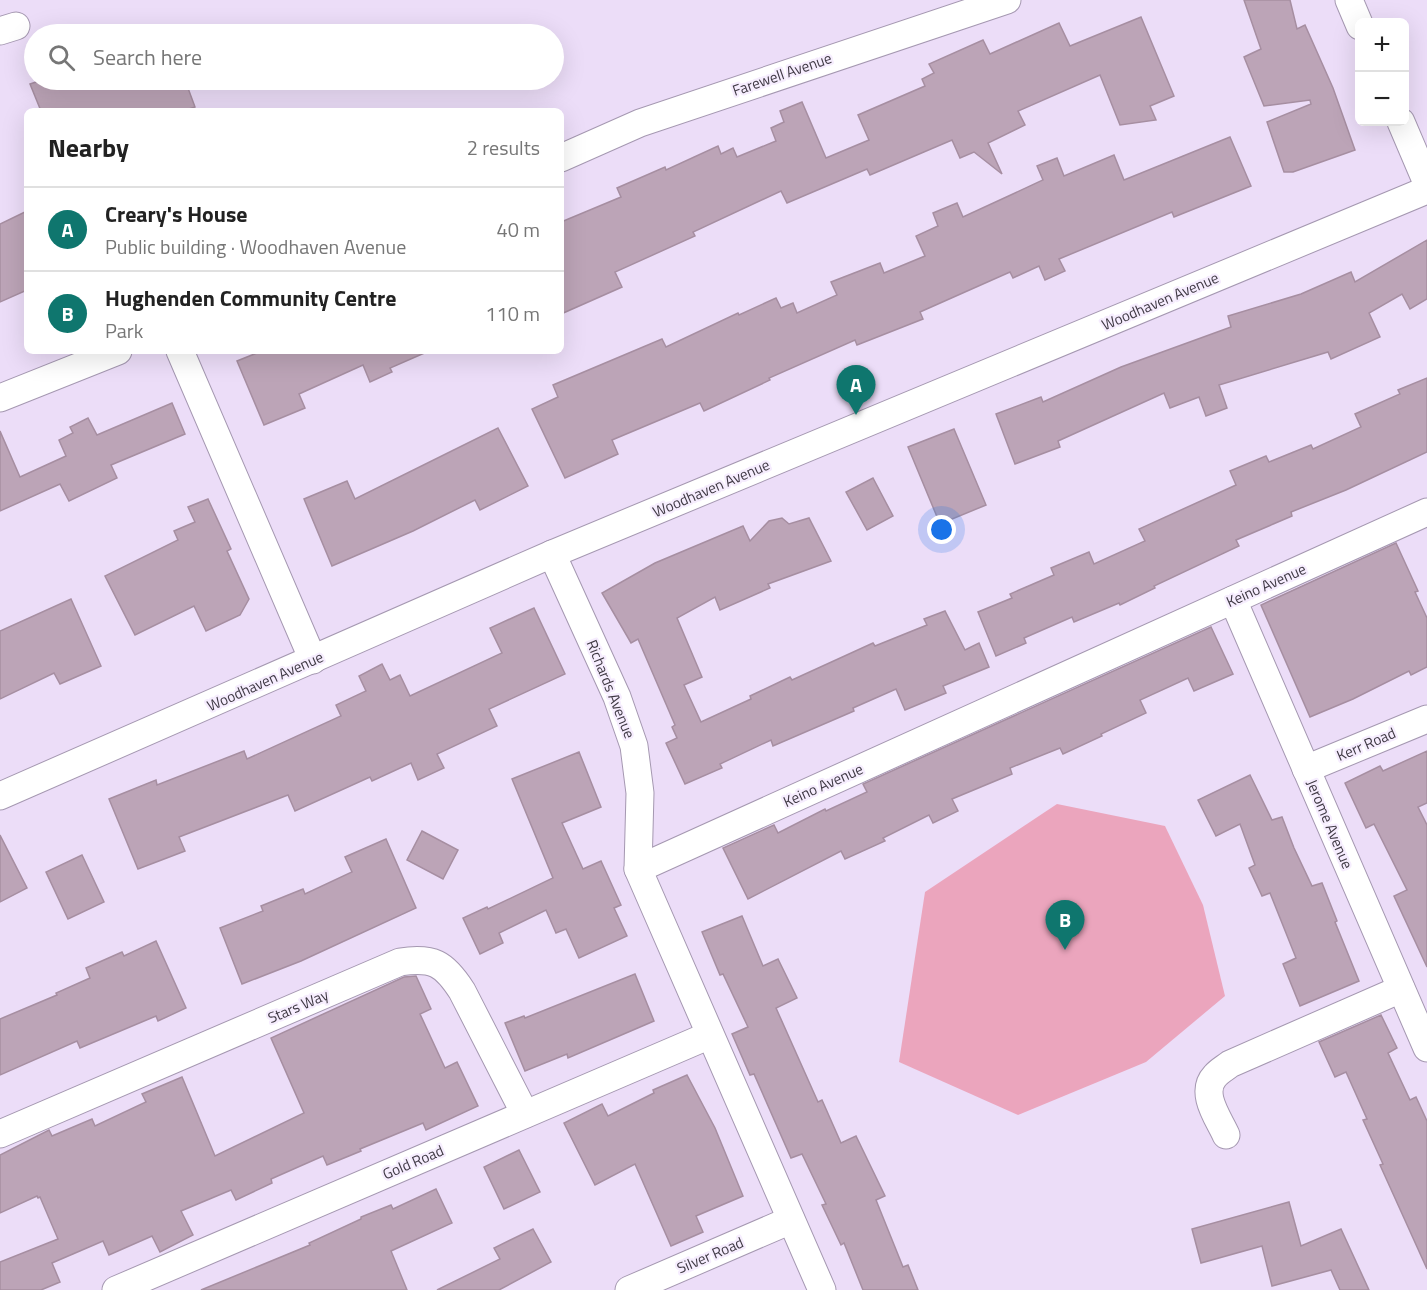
<!DOCTYPE html>
<meta charset="utf-8">
<style>
:root{--surface:#fff;--page:#f2f2f2;--text:#222;--muted:#767676;--line:#e0e0e0;--accent:#0f766e}
body{margin:0;font-family:"Titillium Web",sans-serif;background:var(--page);color:var(--text)}
.controls{position:absolute;right:18px;top:18px;display:grid;overflow:hidden;border-radius:9px;box-shadow:0 6px 24px #0002}
.controls button{width:54px;height:54px;display:grid;place-items:center;padding:0;border:0;border-bottom:2px solid var(--line);background:var(--surface);color:var(--text);font:30px sans-serif}
.you{position:absolute;left:942px;top:530px;width:21px;height:21px;margin:-15px;border:4px solid #fff;border-radius:50%;background:#1a73e8;box-shadow:0 0 0 9px #1a73e833}
.badge{display:grid;place-items:center;width:39px;height:39px;border-radius:50%;background:var(--accent);color:#fff;font-size:20px;font-weight:700}
.pin{position:absolute;translate:-50% -50px;filter:drop-shadow(0 2px 3px #0008)}
.pin::after{content:'';position:absolute;top:32px;width:21px;height:18px;background:inherit;clip-path:polygon(0 0,100% 0,50% 100%)}
.list{margin:0;padding:0;list-style:none}
h2{display:flex;justify-content:space-between;align-items:center;height:78px;margin:0;padding:0 24px;font-size:26px}
h2 small{font-size:20px;font-weight:400;color:var(--muted)}
.list li{display:grid;grid-template-columns:39px 1fr auto;gap:18px;align-items:center;box-sizing:border-box;height:84px;padding:0 24px;border-top:2px solid var(--line)}
.list b{display:block;font-size:22px;white-space:nowrap}
.list p{margin:0;font-size:20px;white-space:nowrap;color:var(--muted)}
.list em{font-size:20px;font-style:normal;color:var(--muted)}
.icon{flex:none;width:33px;height:33px;fill:none;stroke:currentColor;stroke-width:2;stroke-linecap:round;stroke-linejoin:round}
.map{position:relative;flex:none;width:1427px;height:1290px;overflow:hidden}
.search{position:absolute;background:var(--surface);box-shadow:0 6px 24px #0002;left:24px;top:24px;width:540px;height:66px;display:flex;align-items:center;gap:15px;box-sizing:border-box;padding:0 21px;border-radius:33px;color:var(--muted);font-size:22px}
.panel{position:absolute;background:var(--surface);box-shadow:0 6px 24px #0002;left:24px;top:108px;width:540px;height:246px;border-radius:9px}
.map>svg:first-child{display:block}
.green{fill:#eba5bd}
.building{fill:#bca4b7;stroke:#a68ea1;stroke-width:1.5}
.lines{fill:none;stroke-linecap:round;stroke-linejoin:round}
.minor-casing{stroke:#a598b1;stroke-width:29}
.minor{stroke:#fff;stroke-width:27}
.labels{text-anchor:middle;dominant-baseline:central;stroke-width:4.5;stroke-linejoin:round;paint-order:stroke}
.street-label{font-size:15px;fill:#3f3944;stroke:#f6edfe}
</style>
<div class="map">
<svg width="1427" height="1290" viewBox="0 0 1427 1290">
<rect width="100%" height="100%" fill="#ecddf8"/>
<!-- green -->
<polygon class="green" points="1057,804 1165,826 1203,905 1225,996 1146,1062 1018,1115 899,1062 925,892"/>
<!-- building -->
<g class="building">
<polygon points="1244,0 1290,0 1297,29 1305,25 1333,88 1355,150 1293,172 1284,172 1267,122 1311,104 1310,100 1264,106 1244,57 1261,49"/>
<polygon points="1141,17 1174,96 1150,106 1156,120 1120,125 1100,75 1018,111 1025,125 988,143 1002,174 974,152 960,158 952,140 870,175 867,169 787,203 781,191 693,232 695,236 615,272 622,287 561,314 561,222 621,197 617,188 665,167 666,170 718,146 721,154 733,148 737,157 776,141 771,128 784,122 780,111 802,102 826,158 869,140 858,115 925,86 922,79 934,73 929,64 983,40 990,54 1059,23 1070,46"/>
<polygon points="42,80 185,80 195,107 183,111 41,111 30,84"/>
<polygon points="1230,137 1251,186 1174,217 1172,212 1059,259 1065,271 1045,280 1039,266 1013,278 1010,272 920,312 923,319 857,345 855,340 769,378 770,380 704,411 700,403 612,440 618,454 565,478 532,409 558,397 553,385 662,339 666,347 738,313 739,315 776,298 781,308 793,303 797,313 837,295 831,282 880,263 884,273 925,256 916,236 938,226 933,213 957,203 963,217 1043,180 1037,166 1057,158 1064,176 1114,155 1124,180"/>
<polygon points="27,211 27,290 0,302 0,224"/>
<polygon points="1427,240 1427,299 1410,309 1402,294 1369,313 1380,337 1331,359 1328,352 1219,385 1227,408 1206,416 1199,397 1170,408 1164,393 1058,441 1060,447 1015,464 996,414 1041,397 1043,402 1121,367 1231,327 1228,316 1301,294 1351,272 1355,282"/>
<polygon points="262,351 429,351 390,368 392,372 370,382 363,365 299,394 305,408 264,425 237,361"/>
<polygon points="1427,378 1427,452 1346,490 1291,512 1292,516 1236,540 1239,546 1154,586 1155,588 1120,605 1119,603 1074,622 1072,617 1024,638 1026,643 996,656 978,612 1012,598 1010,594 1054,575 1051,568 1089,552 1094,564 1145,541 1139,529 1236,485 1230,471 1266,456 1269,462 1311,445 1313,449 1361,427 1355,414 1400,394 1398,390"/>
<polygon points="172,403 185,434 111,465 117,478 69,501 60,484 0,511 0,431 20,477 66,456 59,440 73,433 70,427 88,418 97,435"/>
<polygon points="498,428 528,486 480,510 475,500 413,531 332,566 304,499 347,481 355,499"/>
<polygon points="954,429 986,505 940,524 908,447"/>
<polygon points="873,478 893,516 867,530 846,492"/>
<polygon points="208,499 231,549 227,551 249,599 240,615 206,631 194,606 135,635 105,576 178,540 174,531 195,522 188,507"/>
<polygon points="782,518 789,524 809,518 831,561 768,584 770,588 720,610 715,597 677,618 702,677 684,685 701,722 751,699 750,696 790,677 792,680 873,643 875,646 927,625 924,619 945,611 965,650 979,643 989,667 943,686 946,693 905,710 896,689 853,708 854,711 773,746 771,740 720,764 722,768 685,784 666,743 677,738 672,727 675,725 638,639 631,643 602,593 655,563 743,526 750,541 769,521"/>
<polygon points="1396,543 1418,591 1415,592 1427,618 1427,667 1411,675 1409,671 1353,699 1310,717 1261,605"/>
<polygon points="71,599 101,666 60,684 54,673 0,699 0,631"/>
<polygon points="534,608 565,674 489,709 497,726 437,754 444,768 418,780 411,763 372,781 370,777 295,811 288,795 179,837 185,851 138,869 109,799 156,780 157,785 244,751 247,759 341,716 336,705 366,691 359,676 382,664 390,680 400,675 410,696 502,653 490,628"/>
<polygon points="1211,627 1233,674 1194,691 1188,678 1140,700 1146,713 1101,734 1102,736 1063,754 1060,748 1010,768 1012,774 952,799 958,811 933,823 929,815 883,838 885,841 845,859 841,851 748,899 723,848 774,825 778,833 825,809 826,811 867,792 863,784"/>
<polygon points="1427,751 1427,803 1418,807 1427,825 1427,967 1394,896 1407,890 1374,824 1366,828 1345,783 1380,766 1383,771"/>
<polygon points="579,752 601,807 562,823 583,869 601,861 621,905 614,908 627,936 579,958 566,929 556,933 546,910 499,933 503,943 480,954 463,918 487,907 488,909 553,878 512,779"/>
<polygon points="1250,775 1272,820 1282,817 1294,848 1312,886 1322,883 1337,921 1335,922 1359,981 1300,1006 1283,964 1296,958 1270,893 1262,896 1249,868 1255,865 1240,824 1216,836 1198,800"/>
<polygon points="422,831 458,850 443,879 407,860"/>
<polygon points="0,835 27,888 0,902"/>
<polygon points="386,839 416,908 301,961 242,984 220,928 263,911 261,906 303,889 305,894 352,872 345,857"/>
<polygon points="82,855 104,902 68,919 46,872"/>
<polygon points="742,916 763,966 778,959 797,998 776,1008 818,1102 822,1100 841,1143 856,1136 885,1196 876,1200 903,1267 908,1265 918,1290 863,1290 844,1243 841,1245 822,1205 826,1204 802,1154 791,1158 754,1074 750,1075 732,1034 748,1027 723,974 720,975 702,932"/>
<polygon points="156,941 186,1008 158,1021 156,1016 80,1048 77,1041 0,1075 0,1019 57,995 56,993 90,978 86,968 122,952 124,956"/>
<polygon points="635,974 654,1021 568,1058 567,1054 525,1071 505,1023 524,1016 525,1018"/>
<polygon points="416,976 431,1009 420,1014 445,1068 457,1062 478,1106 426,1130 423,1123 360,1149 361,1151 327,1165 323,1156 271,1179 272,1183 236,1200 231,1190 181,1211 193,1235 160,1252 152,1236 109,1255 103,1241 52,1263 60,1282 41,1290 0,1290 0,1262 58,1239 40,1197 38,1198 37,1196 0,1213 0,1155 49,1130 52,1136 92,1119 95,1126 146,1102 142,1094 182,1077 215,1156 304,1113 271,1038 404,977"/>
<polygon points="1381,1015 1397,1048 1388,1053 1410,1100 1416,1097 1427,1121 1427,1269 1380,1165 1383,1164 1363,1120 1367,1119 1346,1072 1335,1077 1319,1042"/>
<polygon points="687,1075 715,1128 743,1196 696,1216 703,1232 671,1246 635,1164 595,1185 564,1123 602,1104 608,1116 654,1093 653,1090"/>
<polygon points="519,1150 540,1192 504,1209 484,1167"/>
<polygon points="436,1189 452,1223 391,1251 407,1290 201,1290 310,1245 309,1243 361,1219 361,1217 391,1205 393,1209"/>
<polygon points="1289,1202 1301,1246 1341,1229 1369,1290 1340,1290 1331,1270 1272,1286 1262,1246 1201,1263 1192,1229"/>
<polygon points="533,1229 551,1262 499,1290 437,1290 500,1259 494,1248"/>
</g>
<g class="lines">
<!-- minor casing -->
<g class="minor-casing">
<g id="minor">
<polyline points="1349,0 1360,26"/>
<polyline points="0,31 16,26"/>
<polyline points="1401,122 1427,183"/>
<polyline points="561,158 640,123 1007,0"/>
<polyline points="180,351 313,660"/>
<polyline points="0,398 118,351"/>
<polyline points="552,554 617,697 634,746 640,793 638,869 822,1290"/>
<polyline points="1233,600 1427,1048"/>
<polyline points="1306,769 1427,719"/>
<polyline points="0,796 552,554 1427,190"/>
<polyline points="638,869 1427,512"/>
<path d="M0 1134 400 962C433 957 444 963 462 991L525 1114"/>
<path d="M1226 1135C1219 1119 1199 1093 1215 1076 1219 1071 1225 1068 1230 1064L1401 989"/>
<polyline points="116,1290 710,1035"/>
<polyline points="629,1290 791,1220"/>
</g>
</g>
<!-- minor -->
<use href="#minor" class="minor"/>
</g>
<g class="labels">
<!-- street labels -->
<g class="street-label">
<text transform="translate(782 74) rotate(-19)">Farewell Avenue</text>
<text transform="translate(1160 301) rotate(-23)">Woodhaven Avenue</text>
<text transform="translate(711 488) rotate(-23)">Woodhaven Avenue</text>
<text transform="translate(1266 585) rotate(-24)">Keino Avenue</text>
<text transform="translate(265 681) rotate(-24)">Woodhaven Avenue</text>
<text transform="translate(611 689) rotate(68)">Richards Avenue</text>
<text transform="translate(1366 744) rotate(-23)">Kerr Road</text>
<text transform="translate(823 785) rotate(-24)">Keino Avenue</text>
<text transform="translate(1330 824) rotate(67)">Jerome Avenue</text>
<text transform="translate(298 1006) rotate(-23)">Stars Way</text>
<text transform="translate(413 1162) rotate(-23)">Gold Road</text>
<text transform="translate(710 1255) rotate(-23)">Silver Road</text>
</g>
</g>
</svg>
<div class="controls">
<button>+</button>
<button>−</button>
</div>
<div class="you"></div>
<div class="pin badge" style="left:856px;top:415px">A</div>
<div class="pin badge" style="left:1065px;top:950px">B</div>
<div class="search"><svg class="icon" aria-label="search" viewBox="0 0 24 24"><circle cx="10" cy="10" r="6"/><path d="M15 15l6 6"/></svg>Search here</div>
<section class="panel">
<h2>Nearby<small>2 results</small></h2>
<ul class="list">
<li><span class="badge">A</span><div><b>Creary's House</b><p>Public building · Woodhaven Avenue</p></div><em>40 m</em></li>
<li><span class="badge">B</span><div><b>Hughenden Community Centre</b><p>Park</p></div><em>110 m</em></li>
</ul>
</section>
</div>
